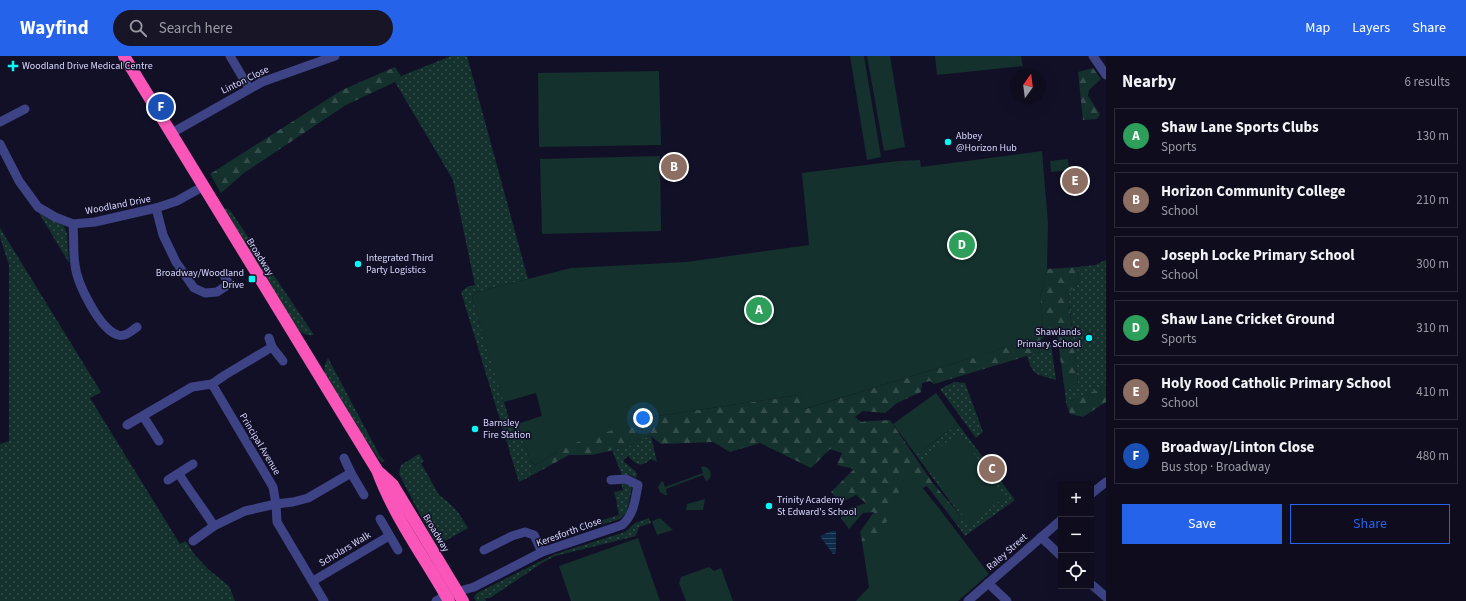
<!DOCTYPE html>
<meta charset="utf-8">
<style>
:root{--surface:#0e0c1d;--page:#171526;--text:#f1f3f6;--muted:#9b9ba4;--line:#2e2c3b;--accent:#2563eb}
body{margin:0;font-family:"Source Sans 3",sans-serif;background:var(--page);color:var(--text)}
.controls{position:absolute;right:12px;bottom:12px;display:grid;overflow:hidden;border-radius:0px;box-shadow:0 4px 16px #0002}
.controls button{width:36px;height:36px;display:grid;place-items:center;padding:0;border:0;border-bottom:1px solid var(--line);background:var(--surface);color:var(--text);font:20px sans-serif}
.compass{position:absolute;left:1010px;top:12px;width:36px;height:36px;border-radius:50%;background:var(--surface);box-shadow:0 4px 16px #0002;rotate:14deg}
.you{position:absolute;left:643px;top:362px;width:14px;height:14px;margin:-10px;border:3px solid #fff;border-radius:50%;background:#1a73e8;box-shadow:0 0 0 6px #1a73e833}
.badge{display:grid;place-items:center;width:26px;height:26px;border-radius:50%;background:var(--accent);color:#fff;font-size:13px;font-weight:700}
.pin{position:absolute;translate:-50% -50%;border:2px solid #fff;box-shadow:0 1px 4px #0006}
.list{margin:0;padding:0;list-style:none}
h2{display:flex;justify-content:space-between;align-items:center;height:52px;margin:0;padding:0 16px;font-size:17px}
h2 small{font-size:13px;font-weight:400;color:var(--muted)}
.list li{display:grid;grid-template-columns:26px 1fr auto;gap:12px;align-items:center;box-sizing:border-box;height:56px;margin:0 8px 8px;padding:0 8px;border:1px solid var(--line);border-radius:0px}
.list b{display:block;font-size:15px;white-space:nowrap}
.list p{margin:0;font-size:13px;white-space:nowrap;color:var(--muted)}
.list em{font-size:13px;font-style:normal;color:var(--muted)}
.actions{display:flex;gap:8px;padding:12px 16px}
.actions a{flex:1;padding:9px 0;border:1px solid var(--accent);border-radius:0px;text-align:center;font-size:14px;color:var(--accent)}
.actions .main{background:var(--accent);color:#fff}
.icon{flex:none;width:22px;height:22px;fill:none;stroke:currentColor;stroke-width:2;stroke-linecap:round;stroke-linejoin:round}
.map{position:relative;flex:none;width:1106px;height:545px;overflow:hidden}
header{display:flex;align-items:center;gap:24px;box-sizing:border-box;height:56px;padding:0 20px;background:var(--accent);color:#fff}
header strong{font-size:19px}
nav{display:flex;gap:22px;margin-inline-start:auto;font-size:14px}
.search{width:280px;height:36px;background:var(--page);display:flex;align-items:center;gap:10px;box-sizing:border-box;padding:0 14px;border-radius:22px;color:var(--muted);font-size:15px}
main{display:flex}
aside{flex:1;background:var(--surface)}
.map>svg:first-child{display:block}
.grass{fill:url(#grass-dots)}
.forest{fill:url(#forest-firs)}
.garden{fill:#14312d}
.water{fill:url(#water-rules)}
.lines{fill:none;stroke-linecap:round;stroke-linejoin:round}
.minor{stroke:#3d4385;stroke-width:9}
.highway{stroke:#fa56b9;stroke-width:12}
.poi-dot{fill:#09f8f4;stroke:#121027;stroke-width:1.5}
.labels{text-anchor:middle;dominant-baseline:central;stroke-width:3;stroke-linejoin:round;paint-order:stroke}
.poi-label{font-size:10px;fill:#d8d8fe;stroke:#121027;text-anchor:start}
.street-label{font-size:10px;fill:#d8d8fe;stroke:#121027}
</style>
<header>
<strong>Wayfind</strong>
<div class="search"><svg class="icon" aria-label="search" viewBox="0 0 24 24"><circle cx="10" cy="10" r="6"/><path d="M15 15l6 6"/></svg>Search here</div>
<nav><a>Map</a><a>Layers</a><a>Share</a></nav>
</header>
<main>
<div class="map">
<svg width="1106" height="545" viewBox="0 0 1106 545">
<defs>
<pattern id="grass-dots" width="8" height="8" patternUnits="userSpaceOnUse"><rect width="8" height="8" fill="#14312d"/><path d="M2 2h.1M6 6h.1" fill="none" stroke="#354e4c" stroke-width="1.8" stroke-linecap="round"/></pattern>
<pattern id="forest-firs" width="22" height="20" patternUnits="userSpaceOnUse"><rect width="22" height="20" fill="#14312d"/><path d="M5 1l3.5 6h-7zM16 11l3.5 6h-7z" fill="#354e4c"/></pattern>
<pattern id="water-rules" width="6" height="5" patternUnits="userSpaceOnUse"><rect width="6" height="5" fill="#0e2b49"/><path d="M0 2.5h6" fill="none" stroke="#304964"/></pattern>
</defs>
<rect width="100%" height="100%" fill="#121027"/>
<!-- grass -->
<g class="grass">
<polygon points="451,0 467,0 528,223 477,236 472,241 511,369 517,368 531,406 535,409 529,421 519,426 461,236 467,231 475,229 453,124 395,26 401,20"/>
<path d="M221 151 230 154 314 279C307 280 303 278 297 273Z"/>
<polygon points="39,157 64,170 67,177 69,207"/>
<polygon points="0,172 101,336 90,342 180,488 186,485 194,498 208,513 229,530 235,545 0,545 0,388 9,385 9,209 0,181"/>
<polygon points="1106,204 1106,330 1066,347 1065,336 1078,327 1068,236 1079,226 1078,211 1095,209"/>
<path d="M1051 288 1056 324C1037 318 1033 321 1027 300L1040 296 1039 292Z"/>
<polygon points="328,302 380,400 385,405 382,406 379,403 363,380 324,318 325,309"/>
<polygon points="954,326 965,327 983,376 976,382 940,333"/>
<polygon points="958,368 1015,444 965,480 957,469 960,459 916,399"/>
<path d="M651 380 657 406 651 403C640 412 637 409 628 400L623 405 635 415 637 418 636 422 630 419H622L612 394 630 390 637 384Z"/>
<polygon points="419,398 424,405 421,407 439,439 448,446 458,456 468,472 438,489 429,476 399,418 401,409"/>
<path d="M621 426H625L632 431 627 456 620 463 549 485 548 481 619 459C617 451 617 444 614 436L623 434Z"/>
<polygon points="649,462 651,467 639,471 636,480 555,500 542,507 490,542 485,542 486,545 476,545 474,541 477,537 555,498 625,476 635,467"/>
</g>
<!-- forest -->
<g class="forest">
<polygon points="395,11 401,20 395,26 346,49 244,117 221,137 210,118 342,34"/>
<polygon points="1093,12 1101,23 1089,34 1088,40 1100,58 1097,63 1083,64 1078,16"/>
<path d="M1078 211 1079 226 1068 237 1078 327 1065 336 1056 272 1038 286 1040 296 934 328 930 325 922 327 921 336 897 347 885 357 863 355 855 361 861 366C871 364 880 365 890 364L932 426 960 459 957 469 927 430 923 432 882 481 862 486 860 476 874 456 863 457 849 473 841 462 846 454 866 447 856 439 840 447 831 436 854 413 837 409 842 397 830 393 811 412 760 387 730 396 713 386 661 388 651 380 637 384 630 390 592 399H569L529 421 535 409 557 396 555 392 594 366 630 364 800 339 805 353 1036 282 1043 266 1040 241 1047 213Z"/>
<polygon points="1106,330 1106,346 1083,361 1070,358 1066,347"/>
</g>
<!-- garden -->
<g class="garden">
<polygon points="850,0 864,0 881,101 867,104"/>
<polygon points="867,0 890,0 905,91 884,95"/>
<polygon points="935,0 1021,0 1023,10 937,19"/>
<polygon points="659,15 661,89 539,91 538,17"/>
<polygon points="1042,95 1048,167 1047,213 1040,241 1043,266 1037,282 804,353 800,339 630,364 610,375 589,380 562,394 556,392 557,396 535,409 531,406 517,368 542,360 536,337 504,346 499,332 472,241 477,236 571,212 686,206 809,189 802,117 898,105 920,104 921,111"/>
<polygon points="660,100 661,175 542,178 540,103"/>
<polygon points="1068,103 1069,114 1051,116 1050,105"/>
<polygon points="936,337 958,368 916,399 893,368"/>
<polygon points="959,377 1005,441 969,468 923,404"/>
<path d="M704 410C711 413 713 419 708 424L706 425 703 419 666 433 667 439H665L660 436 658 431 661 426 663 425 665 431 703 417 701 411Z"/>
<polygon points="908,414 938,451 989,518 958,545 856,545 869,531 862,486 882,480 886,467"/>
<polygon points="705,443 703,454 686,454 687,448"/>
<polygon points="660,462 673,474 657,479 652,465"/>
<polygon points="638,482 660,545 571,545 559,510"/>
<polygon points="709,511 714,515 721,512 733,545 686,545 679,527 681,521"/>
</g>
<!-- water -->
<polygon class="water" points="831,475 836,475 836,497 833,498 820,480"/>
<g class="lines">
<!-- minor -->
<g class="minor">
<polyline points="230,0 249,32"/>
<polyline points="1093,0 1106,19"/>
<polyline points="0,66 25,53"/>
<polyline points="170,78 262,26 335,0"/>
<polyline points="0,88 19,125 38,151 55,161 73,168 95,166 156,152 177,145 202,131"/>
<polyline points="156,152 163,179 176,206 194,232 205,237 217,236 229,228 225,221"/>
<path d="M73 168C74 182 73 196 75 209 77 227 99 273 118 279 126 281 131 275 137 271"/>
<polyline points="269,282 272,291 283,305"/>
<polyline points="212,328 273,431 276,448 277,466 324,545"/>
<polyline points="143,360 159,385"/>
<polyline points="127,369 192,331 212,328 225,319 272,291"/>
<polyline points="344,402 351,417 364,439"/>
<path d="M179 418C190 436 203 452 214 470"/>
<polyline points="168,424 193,408"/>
<polyline points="1091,438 1106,426"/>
<polyline points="380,463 398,494"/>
<polyline points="1041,481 1061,500"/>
<polyline points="193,485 214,470 245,455 276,448 293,446 308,442 351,417"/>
<polyline points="484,494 512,480 525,476 534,479 542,496"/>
<polyline points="313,525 389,480"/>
<polyline points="988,527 1007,545"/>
<polyline points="1091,528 1106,541"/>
<path d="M436 545 446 539 474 531 542 496 622 469C634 459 635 444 638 429L626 423 611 424"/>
<polyline points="968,545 1061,464"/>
</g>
<!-- highway -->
<g class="highway">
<path d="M124 0 377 414C394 461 425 502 449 545"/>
<polyline points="380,417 393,429 463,545"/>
</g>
</g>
<!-- markers -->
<g class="poi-dot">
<path d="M11 4h4v4h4v4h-4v4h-4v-4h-4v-4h4z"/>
<circle cx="948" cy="86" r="4"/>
<circle cx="358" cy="208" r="4"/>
<rect x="248" y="219" width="8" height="8" rx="2"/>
<circle cx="1089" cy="282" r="4"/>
<circle cx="475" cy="373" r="4"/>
<circle cx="769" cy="450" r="4"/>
</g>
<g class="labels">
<!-- poi labels -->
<g class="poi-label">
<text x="22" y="10">Woodland Drive Medical Centre</text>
<text x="956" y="80">Abbey<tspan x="956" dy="12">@Horizon Hub</tspan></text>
<text x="366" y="202">Integrated Third<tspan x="366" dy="12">Party Logistics</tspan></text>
<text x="244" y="217" text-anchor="end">Broadway/Woodland<tspan x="244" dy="12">Drive</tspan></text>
<text x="1081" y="276" text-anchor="end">Shawlands<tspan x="1081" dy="12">Primary School</tspan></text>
<text x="483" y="367">Barnsley<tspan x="483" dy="12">Fire Station</tspan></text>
<text x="777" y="444">Trinity Academy<tspan x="777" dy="12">St Edward's School</tspan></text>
</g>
<!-- street labels -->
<g class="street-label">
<text transform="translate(245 24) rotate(-26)">Linton Close</text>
<text transform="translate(118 149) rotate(-11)">Woodland Drive</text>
<text transform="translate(260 201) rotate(58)">Broadway</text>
<text transform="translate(260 388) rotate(59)">Principal Avenue</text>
<text transform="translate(569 476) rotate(-20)">Keresforth Close</text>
<text transform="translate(436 477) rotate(59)">Broadway</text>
<text transform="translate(345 493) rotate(-31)">Scholars Walk</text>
<text transform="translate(1007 496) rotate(-41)">Raley Street</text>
</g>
</g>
</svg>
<div class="controls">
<button>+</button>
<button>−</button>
<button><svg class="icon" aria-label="locate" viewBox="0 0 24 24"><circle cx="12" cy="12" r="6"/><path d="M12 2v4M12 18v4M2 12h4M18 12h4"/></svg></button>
</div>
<svg class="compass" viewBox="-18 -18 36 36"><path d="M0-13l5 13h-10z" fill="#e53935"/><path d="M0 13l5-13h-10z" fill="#9b9ba4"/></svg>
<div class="you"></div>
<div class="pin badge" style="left:759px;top:254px;background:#2e9e5b">A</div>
<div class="pin badge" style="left:674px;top:111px;background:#8d6e63">B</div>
<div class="pin badge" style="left:992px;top:413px;background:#8d6e63">C</div>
<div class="pin badge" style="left:962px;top:189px;background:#2e9e5b">D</div>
<div class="pin badge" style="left:1075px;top:125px;background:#8d6e63">E</div>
<div class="pin badge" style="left:161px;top:51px;background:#1a4fb4">F</div>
</div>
<aside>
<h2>Nearby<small>6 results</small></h2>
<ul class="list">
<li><span class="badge" style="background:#2e9e5b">A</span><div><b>Shaw Lane Sports Clubs</b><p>Sports</p></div><em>130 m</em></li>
<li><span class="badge" style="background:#8d6e63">B</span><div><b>Horizon Community College</b><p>School</p></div><em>210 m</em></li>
<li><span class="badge" style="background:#8d6e63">C</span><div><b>Joseph Locke Primary School</b><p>School</p></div><em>300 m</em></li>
<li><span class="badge" style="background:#2e9e5b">D</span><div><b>Shaw Lane Cricket Ground</b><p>Sports</p></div><em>310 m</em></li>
<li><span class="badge" style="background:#8d6e63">E</span><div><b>Holy Rood Catholic Primary School</b><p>School</p></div><em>410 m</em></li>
<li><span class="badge" style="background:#1a4fb4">F</span><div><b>Broadway/Linton Close</b><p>Bus stop · Broadway</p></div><em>480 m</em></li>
</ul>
<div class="actions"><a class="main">Save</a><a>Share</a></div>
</aside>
</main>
